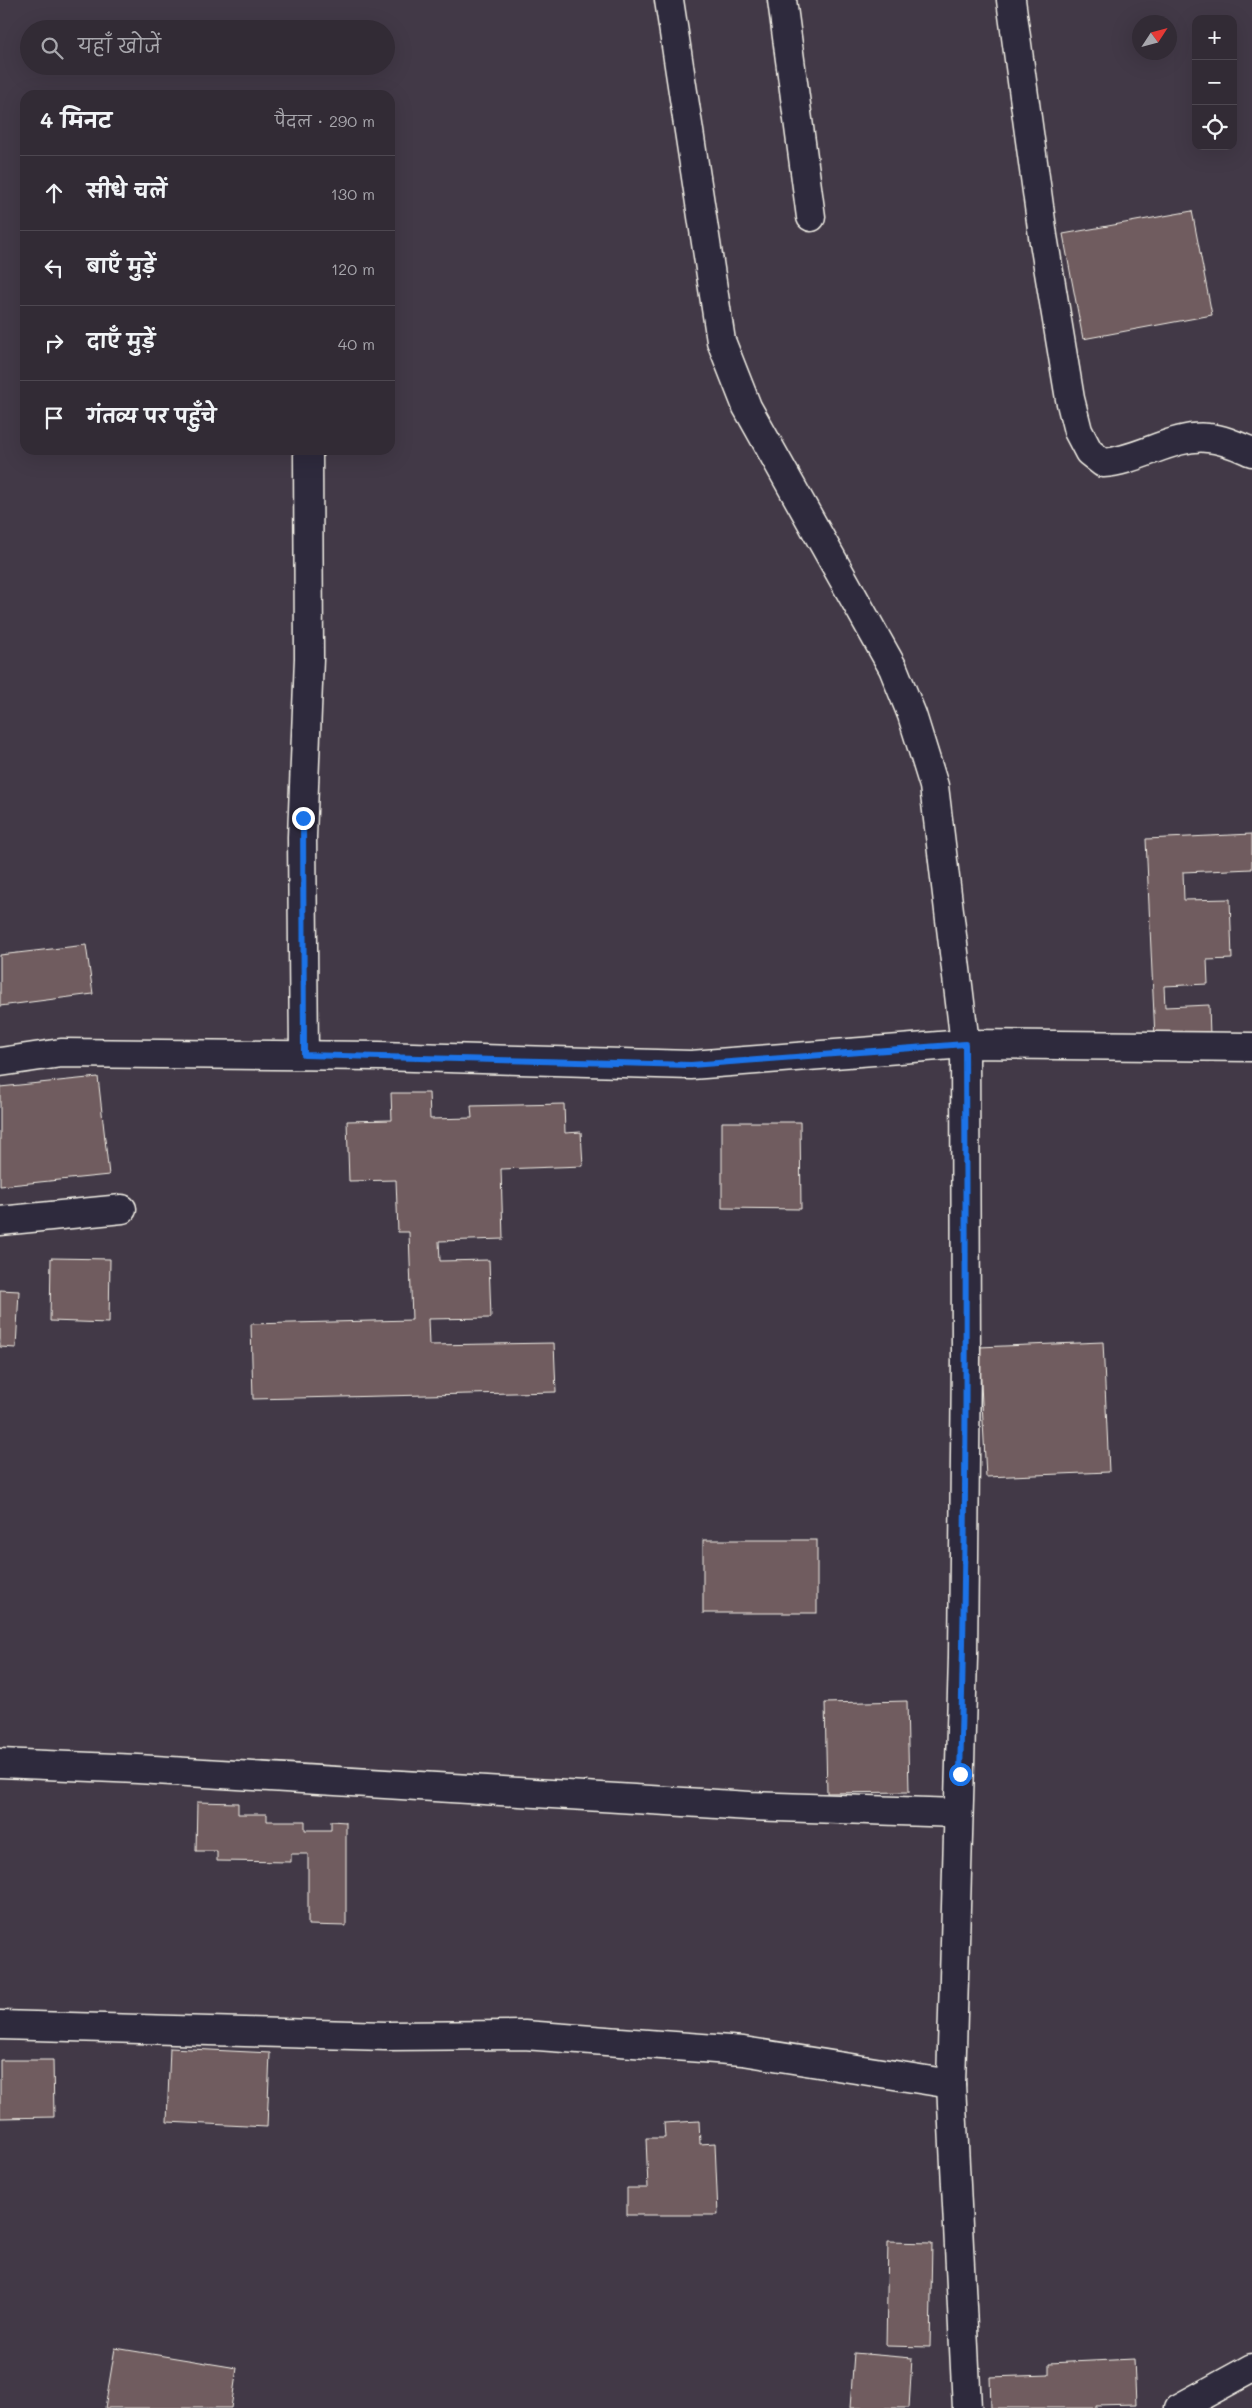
<!DOCTYPE html>
<html lang="hi">
<meta charset="utf-8">
<style>
:root{--surface:#322b35;--page:#3a333d;--text:#f1f3f6;--muted:#a8a7ad;--line:#4d4750}
body{margin:0;font-family:Mali,"Playpen Sans Deva",sans-serif;background:var(--page);color:var(--text)}
.controls{position:absolute;right:15px;top:15px;display:grid;overflow:hidden;border-radius:10px;box-shadow:0 5px 20px #0002}
.controls button{width:45px;height:45px;display:grid;place-items:center;padding:0;border:0;border-bottom:1px solid var(--line);background:var(--surface);color:var(--text);font:25px sans-serif}
.compass{position:absolute;left:1132px;top:15px;width:45px;height:45px;border-radius:50%;background:var(--surface);box-shadow:0 5px 20px #0002;rotate:54deg}
.stop{position:absolute;width:15px;height:15px;margin:-11px;border:4px solid #1a73e8;border-radius:50%;background:#fff}
.stop.end{background:#1a73e8;border-color:#fff;box-shadow:0 1px 5px #0008}
.list{margin:0;padding:0;list-style:none}
h2{display:flex;justify-content:space-between;align-items:center;height:65px;margin:0;padding:0 20px;font-size:21px}
h2 small{font-size:16px;font-weight:400;color:var(--muted)}
.list li{display:grid;grid-template-columns:32px 1fr auto;gap:15px;align-items:center;box-sizing:border-box;height:75px;padding:0 20px;border-top:1px solid var(--line)}
.list b{display:block;font-size:19px;white-space:nowrap}
.list em{font-size:16px;font-style:normal;color:var(--muted)}
.icon{flex:none;width:28px;height:28px;fill:none;stroke:currentColor;stroke-width:2;stroke-linecap:round;stroke-linejoin:round}
.map{position:relative;flex:none;width:1252px;height:2408px;overflow:hidden}
.search{position:absolute;background:var(--surface);box-shadow:0 5px 20px #0002;left:20px;top:20px;width:375px;height:55px;display:flex;align-items:center;gap:12px;box-sizing:border-box;padding:0 18px;border-radius:28px;color:var(--muted);font-size:19px}
.panel{position:absolute;background:var(--surface);box-shadow:0 5px 20px #0002;left:20px;top:90px;width:375px;height:365px;border-radius:15px}
.map>svg:first-child{display:block}
.building{fill:#705b5e;stroke:#f4f1e8}
.lines{fill:none;stroke-linecap:round;stroke-linejoin:round}
.minor-casing{stroke:#f4f1e8;stroke-width:31}
.minor{stroke:#2f2a3d;stroke-width:28}
.route{stroke:#1a73e8;stroke-width:6}
</style>
<div class="map">
<svg width="1252" height="2408" viewBox="0 0 1252 2408">
<rect width="100%" height="100%" fill="#423947"/>
<filter id="ink" filterUnits="userSpaceOnUse"><feTurbulence type="fractalNoise" baseFrequency=".02" numOctaves="2"/><feDisplacementMap in="SourceGraphic" scale="10" xChannelSelector="R" yChannelSelector="G"/><feConvolveMatrix kernelMatrix="1 2 1 2 8 2 1 2 1" color-interpolation-filters="sRGB"/></filter>
<g filter="url(#ink)">
<!-- building -->
<g class="building">
<polygon points="1192,211 1212,315 1083,339 1063,234"/>
<polygon points="1252,834 1252,869 1183,872 1184,900 1230,899 1232,959 1207,960 1208,984 1164,986 1165,1007 1209,1005 1210,1036 1155,1038 1146,839"/>
<polygon points="86,945 93,994 0,1006 0,955"/>
<polygon points="98,1077 109,1175 0,1186 0,1087"/>
<polygon points="391,1093 429,1093 430,1119 472,1118 471,1106 564,1104 565,1133 581,1132 583,1166 501,1169 503,1239 439,1241 440,1261 489,1260 491,1318 428,1319 429,1345 554,1343 556,1392 253,1399 251,1324 412,1320 409,1232 398,1232 396,1180 349,1181 347,1121 392,1120"/>
<polygon points="722,1122 800,1122 801,1209 722,1208"/>
<polygon points="51,1258 110,1259 109,1323 50,1321"/>
<polygon points="0,1290 19,1291 16,1348 0,1347"/>
<polygon points="1103,1342 1109,1472 986,1477 979,1347"/>
<rect x="703" y="1540" width="114" height="73"/>
<polygon points="907,1701 909,1792 827,1793 825,1703"/>
<polygon points="197,1802 238,1803 238,1814 267,1814 267,1821 305,1821 305,1830 331,1830 331,1821 346,1822 346,1926 308,1925 308,1854 291,1854 291,1862 217,1861 217,1851 196,1851"/>
<polygon points="170,2048 270,2053 267,2127 167,2122"/>
<polygon points="0,2060 53,2060 54,2117 0,2118"/>
<polygon points="699,2121 700,2144 715,2143 718,2215 627,2215 627,2188 648,2188 646,2138 665,2138 664,2123"/>
<polygon points="888,2242 932,2243 930,2347 886,2346"/>
<polygon points="115,2348 237,2368 231,2408 105,2408"/>
<polygon points="854,2353 912,2358 909,2408 850,2408"/>
<polygon points="1134,2359 1136,2404 1096,2405 1096,2408 991,2408 990,2377 1049,2375 1049,2363"/>
</g>
<g class="lines">
<!-- minor casing -->
<g class="minor-casing">
<g id="minor">
<polyline points="669,0 721,341 747,407 893,668 912,715 934,786 965,1044 966,1356 963,1657 951,2084 967,2408"/>
<polyline points="782,0 811,217"/>
<path d="M1011 0 1043 236 1070 399 1078 431 1089 452 1103 463C1138 461 1174 434 1208 438 1224 439 1238 446 1252 452"/>
<polyline points="304,1055 302,837 309,658 308,450"/>
<polyline points="0,1062 61,1053 379,1056 691,1065 965,1044 1252,1047"/>
<polyline points="0,1221 122,1209"/>
<polyline points="0,1763 138,1769 750,1806 958,1813"/>
<polyline points="0,2025 386,2036 524,2035 743,2051 951,2084"/>
<polyline points="1179,2408 1252,2368"/>
</g>
</g>
<!-- minor -->
<use href="#minor" class="minor"/>
</g>
</g>
<g class="lines" filter="url(#ink)">
<!-- route -->
<path class="route" d="M303 818 304 1055 691 1065 965 1044C966 1288 967 1531 960 1774"/>
</g>
</svg>
<div class="controls">
<button>+</button>
<button>−</button>
<button><svg class="icon" aria-label="locate" viewBox="0 0 24 24"><circle cx="12" cy="12" r="6"/><path d="M12 2v4M12 18v4M2 12h4M18 12h4"/></svg></button>
</div>
<svg class="compass" viewBox="-18 -18 36 36"><path d="M0-13l5 13h-10z" fill="#e53935"/><path d="M0 13l5-13h-10z" fill="#a8a7ad"/></svg>
<div class="stop" style="left:960px;top:1774px"></div>
<div class="stop end" style="left:303px;top:818px"></div>
<div class="search"><svg class="icon" aria-label="search" viewBox="0 0 24 24"><circle cx="10" cy="10" r="6"/><path d="M15 15l6 6"/></svg>यहाँ खोजें</div>
<section class="panel">
<h2>4 मिनट<small>पैदल · 290 m</small></h2>
<ul class="list">
<li><svg class="icon" aria-label="ahead" viewBox="0 0 24 24"><path d="M12 20V5M6 11l6-6 6 6"/></svg><div><b>सीधे चलें</b></div><em>130 m</em></li>
<li><svg class="icon" aria-label="left" viewBox="0 0 24 24"><path d="M17 20v-9H6M10 6l-5 5 5 5"/></svg><div><b>बाएँ मुड़ें</b></div><em>120 m</em></li>
<li><svg class="icon" aria-label="right" viewBox="0 0 24 24"><path d="M7 20v-9h11M14 6l5 5-5 5"/></svg><div><b>दाएँ मुड़ें</b></div><em>40 m</em></li>
<li><svg class="icon" aria-label="arrive" viewBox="0 0 24 24"><path d="M6 21V4h12l-3 4 3 4H6"/></svg><div><b>गंतव्य पर पहुँचे</b></div></li>
</ul>
</section>
</div>
